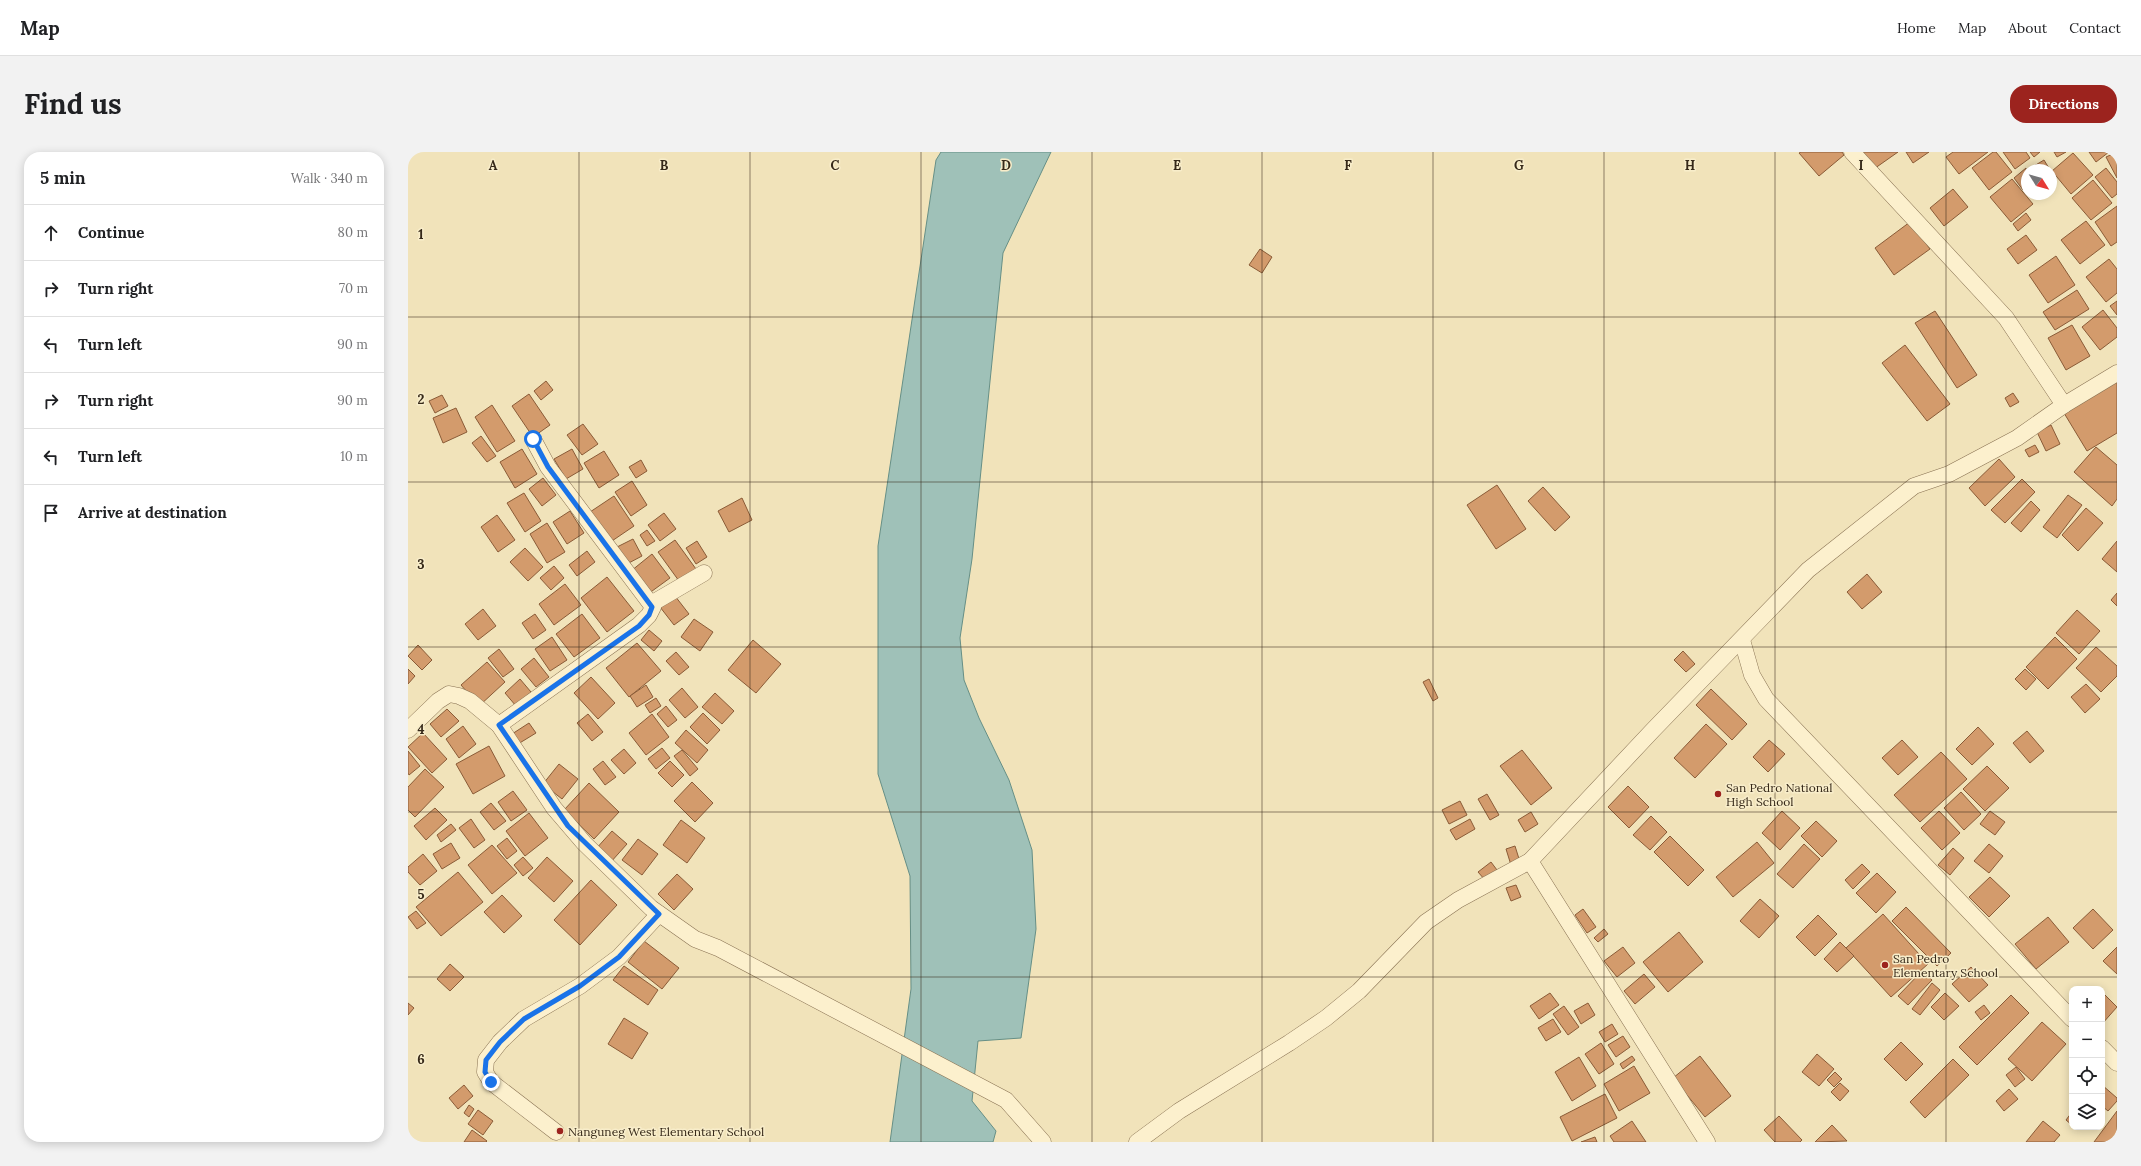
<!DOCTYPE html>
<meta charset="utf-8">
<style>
:root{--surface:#fff;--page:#f2f2f2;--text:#202124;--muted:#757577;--line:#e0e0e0;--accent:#9c231e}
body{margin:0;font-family:Lora,serif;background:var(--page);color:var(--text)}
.controls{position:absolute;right:12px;bottom:12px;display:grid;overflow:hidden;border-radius:8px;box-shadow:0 2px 10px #0003}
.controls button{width:36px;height:36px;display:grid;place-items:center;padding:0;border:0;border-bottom:1px solid var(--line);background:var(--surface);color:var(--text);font:20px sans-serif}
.compass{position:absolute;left:1613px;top:12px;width:36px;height:36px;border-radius:50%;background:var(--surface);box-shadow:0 2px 10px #0003;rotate:127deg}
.stop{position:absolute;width:12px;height:12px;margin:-9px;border:3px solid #1a73e8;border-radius:50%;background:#fff}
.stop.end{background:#1a73e8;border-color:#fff;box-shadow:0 1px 4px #0008}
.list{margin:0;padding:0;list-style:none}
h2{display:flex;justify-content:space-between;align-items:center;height:52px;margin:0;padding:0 16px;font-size:17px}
h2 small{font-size:13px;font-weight:400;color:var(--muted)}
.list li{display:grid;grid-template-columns:26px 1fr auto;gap:12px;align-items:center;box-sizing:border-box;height:56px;padding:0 16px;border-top:1px solid var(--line)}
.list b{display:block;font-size:15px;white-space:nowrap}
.list em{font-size:13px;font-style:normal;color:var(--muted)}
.icon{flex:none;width:22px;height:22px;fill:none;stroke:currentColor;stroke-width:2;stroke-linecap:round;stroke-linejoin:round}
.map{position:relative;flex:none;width:1709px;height:990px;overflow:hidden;border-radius:16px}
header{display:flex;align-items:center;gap:24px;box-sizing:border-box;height:56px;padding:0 20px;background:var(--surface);border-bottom:1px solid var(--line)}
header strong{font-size:19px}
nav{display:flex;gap:22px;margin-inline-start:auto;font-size:14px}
.intro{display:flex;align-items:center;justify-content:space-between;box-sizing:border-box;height:96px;padding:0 24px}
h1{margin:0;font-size:28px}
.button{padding:10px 18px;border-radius:16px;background:var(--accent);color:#fff;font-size:14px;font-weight:700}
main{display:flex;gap:24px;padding:0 24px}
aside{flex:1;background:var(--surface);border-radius:16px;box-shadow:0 2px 10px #0003}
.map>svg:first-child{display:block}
.water{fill:#9fc1b8;stroke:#668f86}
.building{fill:#d39b6c;stroke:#8a5b37}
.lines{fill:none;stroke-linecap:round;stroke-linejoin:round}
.street-casing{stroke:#897253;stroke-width:17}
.street{stroke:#fcf0cd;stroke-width:16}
.route{stroke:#1a73e8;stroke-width:5}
.grid{fill:none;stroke:#362919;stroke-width:1;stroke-opacity:0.55}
.poi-dot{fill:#9c231e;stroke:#f8edca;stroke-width:1.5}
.labels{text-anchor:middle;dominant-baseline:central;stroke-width:3;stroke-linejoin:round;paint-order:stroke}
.poi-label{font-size:12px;fill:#362919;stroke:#f8edca;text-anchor:start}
.grid-label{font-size:13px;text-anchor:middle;font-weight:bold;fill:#362919;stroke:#f8edca;stroke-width:3;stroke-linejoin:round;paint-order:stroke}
</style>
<header>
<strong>Map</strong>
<nav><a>Home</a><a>Map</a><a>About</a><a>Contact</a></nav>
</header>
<div class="intro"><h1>Find us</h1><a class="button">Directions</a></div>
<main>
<aside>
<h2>5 min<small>Walk · 340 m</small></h2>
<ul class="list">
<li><svg class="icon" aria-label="ahead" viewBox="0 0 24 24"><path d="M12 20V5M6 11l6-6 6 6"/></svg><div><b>Continue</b></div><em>80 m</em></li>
<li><svg class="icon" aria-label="right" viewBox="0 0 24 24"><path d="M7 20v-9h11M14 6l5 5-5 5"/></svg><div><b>Turn right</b></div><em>70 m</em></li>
<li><svg class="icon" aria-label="left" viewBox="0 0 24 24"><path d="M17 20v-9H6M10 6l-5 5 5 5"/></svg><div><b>Turn left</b></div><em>90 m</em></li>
<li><svg class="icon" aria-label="right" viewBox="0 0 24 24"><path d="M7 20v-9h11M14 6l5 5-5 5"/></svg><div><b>Turn right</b></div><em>90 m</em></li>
<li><svg class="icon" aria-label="left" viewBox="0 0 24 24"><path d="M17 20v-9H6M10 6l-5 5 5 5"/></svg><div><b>Turn left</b></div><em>10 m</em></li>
<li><svg class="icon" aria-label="arrive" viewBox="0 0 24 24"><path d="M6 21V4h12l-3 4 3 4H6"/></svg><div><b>Arrive at destination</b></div></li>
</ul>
</aside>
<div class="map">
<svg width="1709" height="990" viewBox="0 0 1709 990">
<rect width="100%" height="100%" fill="#f1e3ba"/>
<!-- water -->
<polygon class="water" points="533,0 643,0 595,101 564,407 552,486 556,528 571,566 601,628 624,698 628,777 613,886 570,889 564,949 588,979 585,990 482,990 503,837 502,724 470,622 470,394 528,8"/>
<!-- building -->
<g class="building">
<polygon points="1393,0 1434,0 1436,3 1411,24 1391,1"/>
<polygon points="1450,0 1490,0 1463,19"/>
<polygon points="1498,0 1521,0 1505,11"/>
<polygon points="1545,0 1580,0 1551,22 1538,5"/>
<polygon points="1585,0 1588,0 1604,20 1581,38 1564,16"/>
<polygon points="1595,0 1618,0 1622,6 1607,17"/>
<polygon points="1622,0 1632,0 1626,5"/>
<polygon points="1646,0 1658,0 1649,5"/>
<polygon points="1681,0 1701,0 1688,10"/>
<polygon points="1709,0 1709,26 1698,5"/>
<polygon points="1665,1 1685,23 1663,42 1644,19"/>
<polygon points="1636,8 1642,18 1628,18 1626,14"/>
<polygon points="1618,16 1619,35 1615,38 1606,26"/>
<polygon points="1698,16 1709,30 1709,42 1704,46 1687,25"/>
<polygon points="1643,20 1648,29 1643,32"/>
<polygon points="1604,27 1625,52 1603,70 1582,45"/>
<polygon points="1685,28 1704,51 1683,68 1664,46"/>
<polygon points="1545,37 1560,55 1536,74 1522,56"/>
<polygon points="1709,54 1709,90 1703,94 1687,70"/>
<polygon points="1618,61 1623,68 1610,79 1605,72"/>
<polygon points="1678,69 1697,93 1672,112 1653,88"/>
<polygon points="1502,70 1522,97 1486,123 1467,96"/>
<polygon points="1618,83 1629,98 1610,112 1599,97"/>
<polygon points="852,97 864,105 854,121 841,113"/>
<polygon points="1648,104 1667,133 1640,151 1621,123"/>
<polygon points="1701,107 1709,117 1709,141 1698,150 1678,125"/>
<polygon points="1669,138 1681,157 1647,178 1635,160"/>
<polygon points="1709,149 1709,163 1702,154"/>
<polygon points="1695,158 1709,176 1709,185 1692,198 1674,175"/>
<polygon points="1527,159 1569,223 1549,236 1507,171"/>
<polygon points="1664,173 1682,204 1658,218 1640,186"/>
<polygon points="1497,193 1542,252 1519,269 1474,211"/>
<polygon points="1709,223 1709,281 1679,299 1653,256"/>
<polygon points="138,229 145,238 133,248 126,239"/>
<polygon points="1605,241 1611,250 1602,255 1597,246"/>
<polygon points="121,242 142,273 125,285 104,254"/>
<polygon points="34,243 40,254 27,261 21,249"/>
<polygon points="84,253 107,289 89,300 67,265"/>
<polygon points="48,256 59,280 35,291 25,266"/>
<polygon points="175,272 190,292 174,303 159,283"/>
<polygon points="1643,273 1652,292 1638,299 1629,280"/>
<polygon points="73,284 88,304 79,310 64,291"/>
<polygon points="1627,293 1631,300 1621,305 1617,298"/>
<polygon points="1688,295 1709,313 1709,347 1704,354 1666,320"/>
<polygon points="114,297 129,322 107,336 92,310"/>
<polygon points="164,297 175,317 158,327 146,307"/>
<polygon points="196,299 211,323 191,336 176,311"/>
<polygon points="1591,307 1607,325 1577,354 1561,336"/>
<polygon points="233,308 239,319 228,326 221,315"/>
<polygon points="135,326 148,343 134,354 121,337"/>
<polygon points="1614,327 1627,340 1597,371 1583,358"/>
<polygon points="224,329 239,353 223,364 207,340"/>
<polygon points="1089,333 1118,377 1088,397 1059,353"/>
<polygon points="1135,335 1162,365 1147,379 1120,349"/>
<polygon points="116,341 133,369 117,380 99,351"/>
<polygon points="1660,343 1674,353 1649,386 1635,375"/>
<polygon points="206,344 226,374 201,391 182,360"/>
<polygon points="334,346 344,368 321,380 310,359"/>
<polygon points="1623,349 1632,358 1613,380 1603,371"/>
<polygon points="1678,356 1695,371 1670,399 1654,383"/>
<polygon points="162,359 176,381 159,392 145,370"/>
<polygon points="256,361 268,377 252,389 240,373"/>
<polygon points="89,363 107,388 90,400 73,375"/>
<polygon points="139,371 157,400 139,411 122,382"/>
<polygon points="239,378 247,389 239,394 232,383"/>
<polygon points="225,387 234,404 217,413 209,395"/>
<polygon points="267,388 288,417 271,429 250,400"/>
<polygon points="289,389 299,405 288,412 278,396"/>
<polygon points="1709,389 1709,420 1694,407"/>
<polygon points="117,396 135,415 120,429 102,410"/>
<polygon points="179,399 187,410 169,424 161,413"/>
<polygon points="244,402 262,426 240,442 223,419"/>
<polygon points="146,414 156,426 143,438 132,426"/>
<polygon points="1459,422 1474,440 1454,457 1439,440"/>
<polygon points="199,425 226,459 199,480 173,446"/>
<polygon points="157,432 173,453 146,473 131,452"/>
<polygon points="1709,441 1709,454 1703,448"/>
<polygon points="267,444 281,462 266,473 252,455"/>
<polygon points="75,457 88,474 70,488 57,472"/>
<polygon points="1669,458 1692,479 1671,502 1648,481"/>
<polygon points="127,462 138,478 125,487 114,471"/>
<polygon points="174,462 192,486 166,505 148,482"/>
<polygon points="286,467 305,480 292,499 273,485"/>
<polygon points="241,478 254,489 246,499 233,488"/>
<polygon points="144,485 159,508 142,519 127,497"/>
<polygon points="1647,485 1669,507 1640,537 1618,515"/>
<polygon points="345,488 373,512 348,541 320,518"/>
<polygon points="229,491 253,519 221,545 198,516"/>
<polygon points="10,493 24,508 14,518 0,504"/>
<polygon points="1688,495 1709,514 1709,524 1693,540 1668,516"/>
<polygon points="91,497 106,517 95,525 80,506"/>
<polygon points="1275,499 1287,512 1278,520 1266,508"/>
<polygon points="268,500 281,515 271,523 258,509"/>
<polygon points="126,506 141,525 128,535 113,517"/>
<polygon points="79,510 97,530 71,554 53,533"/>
<polygon points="0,517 7,524 0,532"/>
<polygon points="1617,517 1628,527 1618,538 1607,527"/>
<polygon points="183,525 207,551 190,567 166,541"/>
<polygon points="112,527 123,540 108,554 97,541"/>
<polygon points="1021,527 1030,546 1025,549 1015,530"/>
<polygon points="1678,532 1692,547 1677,561 1663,545"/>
<polygon points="238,533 245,545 229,555 222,544"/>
<polygon points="274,536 290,555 277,566 261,548"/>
<polygon points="1303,537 1339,572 1324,588 1288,553"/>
<polygon points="307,541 326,559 314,572 294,555"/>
<polygon points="248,546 253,554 242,561 237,553"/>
<polygon points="258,554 269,568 260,575 249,562"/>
<polygon points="39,557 51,569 33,585 22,572"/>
<polygon points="295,561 312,578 299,592 282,575"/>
<polygon points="180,562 195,580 184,589 169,571"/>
<polygon points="244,562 261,585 238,603 221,581"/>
<polygon points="121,571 128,581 110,592 104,582"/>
<polygon points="1298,572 1319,592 1287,626 1266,606"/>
<polygon points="55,574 68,592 51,606 38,587"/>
<polygon points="1570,575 1586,592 1564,613 1548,597"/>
<polygon points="278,578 300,598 289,611 267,591"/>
<polygon points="1619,579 1636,599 1622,611 1605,591"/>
<polygon points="15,581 39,607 24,621 0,595"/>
<polygon points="1361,588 1377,602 1360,620 1345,605"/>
<polygon points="1494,588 1510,605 1490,623 1474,606"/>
<polygon points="81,594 97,624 65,642 48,612"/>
<polygon points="254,596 262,606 248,617 240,607"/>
<polygon points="216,597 228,611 216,622 203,608"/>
<polygon points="274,598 290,617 282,624 266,604"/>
<polygon points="1114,598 1144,636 1123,653 1092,614"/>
<polygon points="0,599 12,614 1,623 0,621"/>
<polygon points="1533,600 1559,627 1512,670 1486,643"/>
<polygon points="195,609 208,625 197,633 185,617"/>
<polygon points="262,609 276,623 264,635 250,621"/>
<polygon points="151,612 170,627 154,647 135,632"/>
<polygon points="1579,614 1601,636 1577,659 1555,637"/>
<polygon points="17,617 36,635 7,665 0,658 0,635"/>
<polygon points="284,630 305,651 287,670 266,649"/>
<polygon points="181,631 211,660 186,687 156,658"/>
<polygon points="1220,634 1241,655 1221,676 1200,655"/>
<polygon points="105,639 119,658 103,669 90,650"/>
<polygon points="1553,640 1573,662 1556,678 1536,656"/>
<polygon points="1079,642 1091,663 1082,668 1070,647"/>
<polygon points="1052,649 1059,663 1041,672 1034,658"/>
<polygon points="83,651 98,669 86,678 72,660"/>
<polygon points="27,656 39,668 18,688 6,674"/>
<polygon points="1374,659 1392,676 1372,698 1354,681"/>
<polygon points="1531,659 1552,681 1534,698 1513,676"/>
<polygon points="1582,659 1597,670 1587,683 1572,672"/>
<polygon points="1123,660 1130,672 1117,680 1110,668"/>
<polygon points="121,661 140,686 117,704 98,679"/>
<polygon points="1243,664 1259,680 1242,698 1225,683"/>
<polygon points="63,667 77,688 66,696 51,676"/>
<polygon points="1062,667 1067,677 1048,688 1042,678"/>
<polygon points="273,668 297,686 279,711 255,693"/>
<polygon points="1408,669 1429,689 1414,705 1393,684"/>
<polygon points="43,672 48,678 33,690 29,683"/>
<polygon points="204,679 219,692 202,711 187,698"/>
<polygon points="1262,684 1296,718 1280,734 1246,700"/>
<polygon points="99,686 109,699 99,707 89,694"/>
<polygon points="230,687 250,702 234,723 214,708"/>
<polygon points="1349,690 1366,711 1325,745 1308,725"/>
<polygon points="43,691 52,706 34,717 25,702"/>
<polygon points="1396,692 1412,707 1385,736 1369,722"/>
<polygon points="1581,692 1595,704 1581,721 1566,709"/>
<polygon points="84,693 109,721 84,742 60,713"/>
<polygon points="1107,694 1112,710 1103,713 1098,697"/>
<polygon points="1545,696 1556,706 1542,723 1530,713"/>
<polygon points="15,702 29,719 12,733 0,720 0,715"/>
<polygon points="115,705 125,716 115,724 106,713"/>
<polygon points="139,705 165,729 146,750 120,726"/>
<polygon points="1083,710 1089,718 1077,728 1070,720"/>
<polygon points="1454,712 1462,720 1445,737 1437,728"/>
<polygon points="50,720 75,750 33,784 8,755"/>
<polygon points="1469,721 1488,740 1468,761 1448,741"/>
<polygon points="269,722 285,737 266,758 250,742"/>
<polygon points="1582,725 1602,744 1581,765 1561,745"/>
<polygon points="183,728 209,753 172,793 146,768"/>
<polygon points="1108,733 1113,745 1103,749 1098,736"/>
<polygon points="94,743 114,764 96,781 76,760"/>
<polygon points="1352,747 1371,764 1351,786 1332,769"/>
<polygon points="1498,755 1543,801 1529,814 1484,769"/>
<polygon points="1175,757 1188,775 1179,781 1167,763"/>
<polygon points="1685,757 1705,778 1685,797 1665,776"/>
<polygon points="8,759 18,771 9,777 0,765"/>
<polygon points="1475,762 1520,812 1483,845 1438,796"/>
<polygon points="1410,763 1429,782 1407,804 1388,785"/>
<polygon points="1640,765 1661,790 1628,817 1607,792"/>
<polygon points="1196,777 1200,782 1190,790 1186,786"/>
<polygon points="1271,780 1295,810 1260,840 1235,810"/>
<polygon points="236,789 271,816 254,837 220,810"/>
<polygon points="1432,790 1446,804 1429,820 1416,807"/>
<polygon points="1215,795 1227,811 1209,825 1196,809"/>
<polygon points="1709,795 1709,822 1695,809"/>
<polygon points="42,812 56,825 42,839 29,827"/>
<polygon points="216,814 250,838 240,853 205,828"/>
<polygon points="1563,815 1580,833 1561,850 1544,832"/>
<polygon points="1514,819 1524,828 1500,853 1490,844"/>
<polygon points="1236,822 1247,835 1227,852 1216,839"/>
<polygon points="1524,831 1532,838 1512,863 1504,857"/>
<polygon points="1694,840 1709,855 1694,872"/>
<polygon points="1142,841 1151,853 1131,867 1122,854"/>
<polygon points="1537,841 1551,854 1536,868 1523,855"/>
<polygon points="1603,843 1621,861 1569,913 1551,895"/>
<polygon points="0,851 6,856 0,863"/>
<polygon points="1180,851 1187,863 1173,872 1166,859"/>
<polygon points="1576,853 1582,861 1573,868 1567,860"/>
<polygon points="1156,854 1171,875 1160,883 1145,862"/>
<polygon points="216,866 240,881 224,907 200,892"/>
<polygon points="1145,867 1153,880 1138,889 1130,876"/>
<polygon points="1634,870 1658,892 1624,929 1600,907"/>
<polygon points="1204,872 1210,882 1197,890 1191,880"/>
<polygon points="1215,884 1222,895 1208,905 1200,893"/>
<polygon points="1493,890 1515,912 1498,929 1476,907"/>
<polygon points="1193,891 1206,912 1191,922 1177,902"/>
<polygon points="1409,902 1426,917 1411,934 1394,920"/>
<polygon points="1224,904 1227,908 1215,917 1212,912"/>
<polygon points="1292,904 1323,944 1297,965 1265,926"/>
<polygon points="1171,905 1188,934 1164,949 1147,920"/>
<polygon points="1545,907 1561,923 1517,966 1502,950"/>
<polygon points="1226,914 1242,941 1211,959 1196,932"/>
<polygon points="1608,915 1617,927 1607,935 1598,923"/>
<polygon points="1427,920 1434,927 1426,935 1419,928"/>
<polygon points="1432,931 1441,939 1432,949 1423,940"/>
<polygon points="56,933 65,944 50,957 41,946"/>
<polygon points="1694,933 1709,946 1709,949 1700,959 1694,954"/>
<polygon points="1601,937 1610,947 1596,959 1588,949"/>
<polygon points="1197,942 1209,966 1164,989 1152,965"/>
<polygon points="61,953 66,957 61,965 56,961"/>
<polygon points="70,958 85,969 75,983 60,972"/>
<polygon points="1709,959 1709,990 1686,990"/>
<polygon points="1664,960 1664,973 1658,968"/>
<polygon points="1371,964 1394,988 1392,990 1367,990 1356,978"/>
<polygon points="1224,969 1238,990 1206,990 1202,984"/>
<polygon points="1635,969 1652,983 1646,990 1618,990"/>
<polygon points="1424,973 1439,989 1407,990"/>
<polygon points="64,978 79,989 78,990 56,990"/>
<polygon points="1187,985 1189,990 1173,990"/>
</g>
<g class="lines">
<!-- street casing -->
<g class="street-casing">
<g id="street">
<polyline points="1444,0 1598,166 1656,253"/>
<polyline points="243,452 296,421"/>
<polyline points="1334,488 1344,523 1358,547 1664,867"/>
<polyline points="91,573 231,473 241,463 245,455 140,315 125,287"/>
<polyline points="0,578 30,549 41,542 51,544 62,549 91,573 146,656 176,691 243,756 287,787 310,796 598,948 635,990"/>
<polyline points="1122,709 1299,990"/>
<polyline points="1694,896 1709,911"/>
<polyline points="148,980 83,930 77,920 78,908 92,890 116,867 172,834 211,805 251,762"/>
<polyline points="729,990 771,959 881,891 918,866 951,839 1018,770 1050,748 1122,709 1245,578 1400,418 1506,334 1541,322 1609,286 1656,253 1709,221"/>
</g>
</g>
<!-- street -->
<use href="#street" class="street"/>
</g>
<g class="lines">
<!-- route -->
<polyline class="route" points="83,930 77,920 78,908 92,890 116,867 172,834 211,805 251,762 160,674 91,573 231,474 241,463 244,455 140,315 125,287"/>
</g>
<!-- grid -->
<path class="grid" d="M171 0V990M342 0V990M513 0V990M684 0V990M854 0V990M1025 0V990M1196 0V990M1367 0V990M1538 0V990M0 165H1709M0 330H1709M0 495H1709M0 660H1709M0 825H1709"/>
<!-- markers -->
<g class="poi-dot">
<circle cx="1310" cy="642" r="4"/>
<circle cx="1477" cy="813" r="4"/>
<circle cx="152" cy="979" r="4"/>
</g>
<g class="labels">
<!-- poi labels -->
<g class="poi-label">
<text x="1318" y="635">San Pedro National<tspan x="1318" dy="14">High School</tspan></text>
<text x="1485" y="806">San Pedro<tspan x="1485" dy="14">Elementary School</tspan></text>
<text x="160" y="979">Nanguneg West Elementary School</text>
</g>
</g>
<g class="grid-label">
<text x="85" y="18">A</text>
<text x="256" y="18">B</text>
<text x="427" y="18">C</text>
<text x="598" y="18">D</text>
<text x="769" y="18">E</text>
<text x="940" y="18">F</text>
<text x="1111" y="18">G</text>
<text x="1282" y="18">H</text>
<text x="1453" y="18">I</text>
<text x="13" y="87">1</text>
<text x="13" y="252">2</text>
<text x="13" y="417">3</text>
<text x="13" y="582">4</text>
<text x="13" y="747">5</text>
<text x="13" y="912">6</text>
</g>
</svg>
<div class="controls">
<button>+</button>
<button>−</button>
<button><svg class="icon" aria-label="locate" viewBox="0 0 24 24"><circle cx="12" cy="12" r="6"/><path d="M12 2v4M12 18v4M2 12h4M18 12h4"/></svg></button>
<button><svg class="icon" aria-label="layers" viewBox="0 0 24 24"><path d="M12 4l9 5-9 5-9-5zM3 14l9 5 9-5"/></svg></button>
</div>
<svg class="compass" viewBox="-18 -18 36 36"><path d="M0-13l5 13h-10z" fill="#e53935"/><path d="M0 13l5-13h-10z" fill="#757577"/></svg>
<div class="stop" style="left:125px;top:287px"></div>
<div class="stop end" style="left:83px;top:930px"></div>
</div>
</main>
